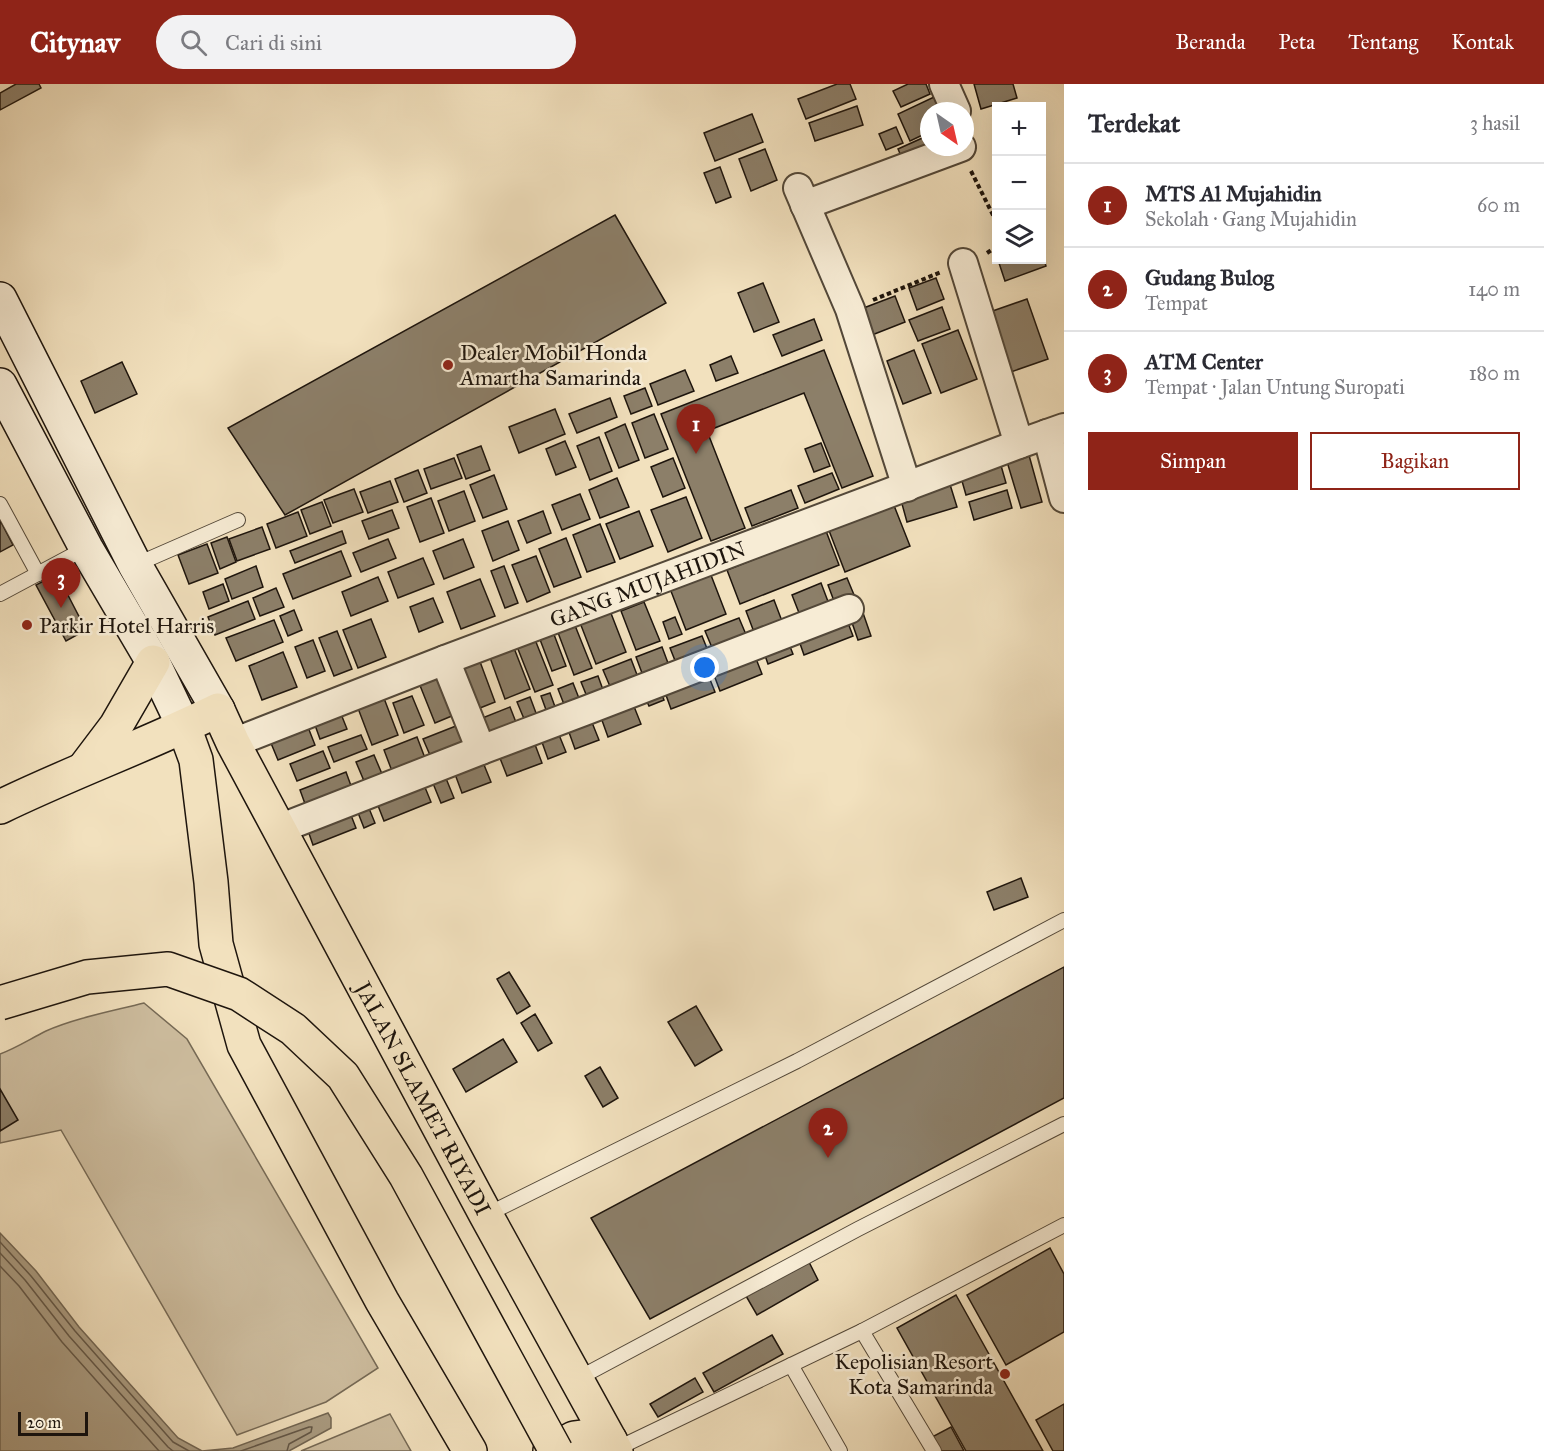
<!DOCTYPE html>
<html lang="id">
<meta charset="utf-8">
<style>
:root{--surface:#fff;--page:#f2f2f3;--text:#2b2b33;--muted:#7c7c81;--line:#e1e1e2;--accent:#8f2418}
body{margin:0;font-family:"IM FELL Great Primer",serif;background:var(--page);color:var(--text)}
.controls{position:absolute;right:18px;top:18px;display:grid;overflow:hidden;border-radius:0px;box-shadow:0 6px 24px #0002}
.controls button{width:54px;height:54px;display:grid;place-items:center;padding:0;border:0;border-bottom:2px solid var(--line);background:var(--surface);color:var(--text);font:30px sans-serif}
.compass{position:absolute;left:920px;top:18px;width:54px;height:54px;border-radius:50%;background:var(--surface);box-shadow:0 6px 24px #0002;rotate:146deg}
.scale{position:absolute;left:18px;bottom:15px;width:70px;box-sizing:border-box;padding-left:6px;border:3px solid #1e150d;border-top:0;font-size:16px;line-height:21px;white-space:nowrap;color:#1e150d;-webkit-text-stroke:4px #f7ecd5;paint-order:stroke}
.you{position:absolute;left:705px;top:584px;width:21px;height:21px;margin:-15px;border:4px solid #fff;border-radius:50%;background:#1a73e8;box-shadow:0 0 0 9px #1a73e833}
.badge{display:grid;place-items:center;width:39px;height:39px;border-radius:50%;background:var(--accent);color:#fff;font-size:20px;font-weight:700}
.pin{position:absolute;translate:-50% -50px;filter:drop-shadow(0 2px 3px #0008)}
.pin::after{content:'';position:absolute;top:32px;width:21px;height:18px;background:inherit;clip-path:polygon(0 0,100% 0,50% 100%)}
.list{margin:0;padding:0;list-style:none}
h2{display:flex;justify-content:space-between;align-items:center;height:78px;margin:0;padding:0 24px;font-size:26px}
h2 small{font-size:20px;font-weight:400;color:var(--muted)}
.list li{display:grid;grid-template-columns:39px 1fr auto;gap:18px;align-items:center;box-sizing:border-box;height:84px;padding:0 24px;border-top:2px solid var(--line)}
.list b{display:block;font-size:22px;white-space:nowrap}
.list p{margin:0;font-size:20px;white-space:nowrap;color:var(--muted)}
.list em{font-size:20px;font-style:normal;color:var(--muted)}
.actions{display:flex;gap:12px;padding:18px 24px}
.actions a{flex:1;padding:14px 0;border:2px solid var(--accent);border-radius:0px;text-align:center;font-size:21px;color:var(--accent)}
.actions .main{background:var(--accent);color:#fff}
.icon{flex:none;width:33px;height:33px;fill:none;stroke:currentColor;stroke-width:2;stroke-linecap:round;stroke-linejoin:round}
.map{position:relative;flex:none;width:1064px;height:1367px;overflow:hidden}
header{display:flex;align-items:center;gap:36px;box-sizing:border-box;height:84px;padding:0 30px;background:var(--accent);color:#fff}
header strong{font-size:28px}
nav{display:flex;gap:33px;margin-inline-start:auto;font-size:21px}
.search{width:420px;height:54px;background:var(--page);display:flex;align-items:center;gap:15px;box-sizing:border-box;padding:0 21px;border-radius:33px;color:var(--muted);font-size:22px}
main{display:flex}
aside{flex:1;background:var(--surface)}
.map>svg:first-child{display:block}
.green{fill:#cebea0;stroke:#766a56;stroke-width:1.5}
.water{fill:#aa9c82;stroke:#726653;stroke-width:1.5}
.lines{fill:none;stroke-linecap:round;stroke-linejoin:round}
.shore{stroke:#645848;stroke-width:1.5}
.building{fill:#8c7f69;stroke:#1e150d;stroke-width:1.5}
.service-casing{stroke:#534839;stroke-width:16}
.minor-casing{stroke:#534839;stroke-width:32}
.secondary-casing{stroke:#1e150d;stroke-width:36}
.trunk-casing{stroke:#1e150d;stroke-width:36}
.path{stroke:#1e150d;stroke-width:4;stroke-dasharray:4.5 3;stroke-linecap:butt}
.service{stroke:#f7ecd5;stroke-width:14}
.minor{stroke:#f7ecd5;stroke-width:28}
.secondary{stroke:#f7ecd5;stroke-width:33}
.trunk{stroke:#f2e1be;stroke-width:33}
.trunk-bridge-casing{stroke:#1e150d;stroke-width:36;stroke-linecap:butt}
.trunk-bridge{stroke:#f2e1be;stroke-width:33}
.poi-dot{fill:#8f2418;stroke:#f7ecd5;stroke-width:2}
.labels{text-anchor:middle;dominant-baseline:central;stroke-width:5;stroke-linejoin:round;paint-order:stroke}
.poi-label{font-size:22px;fill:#1e150d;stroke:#f7ecd5;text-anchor:start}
.street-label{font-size:22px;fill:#1e150d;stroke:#f7ecd5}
</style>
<header>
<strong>Citynav</strong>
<div class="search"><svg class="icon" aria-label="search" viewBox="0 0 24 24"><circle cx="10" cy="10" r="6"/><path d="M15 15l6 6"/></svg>Cari di sini</div>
<nav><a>Beranda</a><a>Peta</a><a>Tentang</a><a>Kontak</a></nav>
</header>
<main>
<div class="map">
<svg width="1064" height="1367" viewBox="0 0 1064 1367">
<rect width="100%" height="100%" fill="#f2e1be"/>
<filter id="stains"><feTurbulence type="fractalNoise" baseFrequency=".00333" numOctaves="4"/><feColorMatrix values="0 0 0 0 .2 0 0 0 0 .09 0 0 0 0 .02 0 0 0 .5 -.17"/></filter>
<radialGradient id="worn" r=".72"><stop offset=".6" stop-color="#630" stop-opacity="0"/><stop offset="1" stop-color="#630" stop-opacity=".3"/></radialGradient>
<!-- green -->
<g class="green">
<path d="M144 919 187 955 378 1284 326 1318 237 1351 61 1046 0 1059V970C16 964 30 955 46 947 75 934 113 927 144 919Z"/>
<polygon points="390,1330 411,1367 301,1367"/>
</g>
<!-- water -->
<polygon class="water" points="0,1149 36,1187 79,1243 178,1354 202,1367 233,1364 328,1329 331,1334 331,1344 289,1367 0,1367"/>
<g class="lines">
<!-- shore -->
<g class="shore">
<polyline points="0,1158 31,1192 75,1247 173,1358 189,1367"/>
<polyline points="0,1169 25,1196 69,1252 168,1363 173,1367"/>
<polyline points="0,1182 19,1202 62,1258 159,1367"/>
<polyline points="241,1367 309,1343 312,1343 311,1348 289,1360 287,1367"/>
</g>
</g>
<!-- building -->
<g class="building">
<polygon points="16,0 39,0 41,4 0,26 0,9"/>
<polygon points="837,0 850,0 856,15 806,35 798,15"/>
<polygon points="908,0 926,0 930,10 901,23 893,7"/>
<polygon points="974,0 1013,0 1017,14 981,25"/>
<polygon points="934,13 940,27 929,27 929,48 910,57 898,30"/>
<polygon points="857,22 863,41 815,57 809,39"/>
<polygon points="752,30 763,58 715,77 704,49"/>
<polygon points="896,43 903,59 886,66 879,50"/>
<polygon points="929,51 929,63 904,79 898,65"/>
<polygon points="765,65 777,96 751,107 739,75"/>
<polygon points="720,83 731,113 716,119 704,89"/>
<polygon points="615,131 666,219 285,431 228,344"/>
<polygon points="1042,168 1046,182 1005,197 998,176 1042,176"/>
<polygon points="936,194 944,215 917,226 909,204"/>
<polygon points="763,199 779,238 754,248 738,209"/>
<polygon points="895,212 905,238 872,251 861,225"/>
<polygon points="1027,215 1048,275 1005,290 984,230"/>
<polygon points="942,223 950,245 918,257 909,236"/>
<polygon points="814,235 822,256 782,272 773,251"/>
<polygon points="958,246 977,295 941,309 922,260"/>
<polygon points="824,266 873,392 842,404 804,309 707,347 745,444 711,457 661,330"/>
<polygon points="914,266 931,309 903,320 887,277"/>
<polygon points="731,272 738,289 716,297 710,281"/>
<polygon points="122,278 137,310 95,329 81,297"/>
<polygon points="685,286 694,307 658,321 650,300"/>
<polygon points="645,304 652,322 631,330 624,312"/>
<polygon points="610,314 617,333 577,349 569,330"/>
<polygon points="555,325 565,350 519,369 509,343"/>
<polygon points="654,330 668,365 645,374 632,339"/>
<polygon points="625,340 639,376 619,384 605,349"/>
<polygon points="599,353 612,387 590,396 577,362"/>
<polygon points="565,357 576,383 556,391 546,365"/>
<polygon points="821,359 830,382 814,388 805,365"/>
<polygon points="481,362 490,386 466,395 457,371"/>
<polygon points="1027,364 1042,418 1021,424 1005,371"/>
<polygon points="454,374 462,394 431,405 424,385"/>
<polygon points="673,374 685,404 663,413 651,383"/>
<polygon points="1000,378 1006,399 966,411 960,390"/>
<polygon points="418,386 427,409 404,418 395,395"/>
<polygon points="832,389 839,405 805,419 798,402"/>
<polygon points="494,391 507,425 483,434 470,401"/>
<polygon points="617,394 629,423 600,434 589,406"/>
<polygon points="948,394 957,423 907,438 899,409"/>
<polygon points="390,397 398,418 368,429 360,408"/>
<polygon points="354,405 363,428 333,439 324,416"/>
<polygon points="791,406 798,424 752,442 745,424"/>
<polygon points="1007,406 1012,424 974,436 969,418"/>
<polygon points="464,407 475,437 449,447 438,417"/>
<polygon points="580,410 590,435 562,446 552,421"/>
<polygon points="686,413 702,454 668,468 651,426"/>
<polygon points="431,414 444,449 420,458 407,423"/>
<polygon points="322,418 331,442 310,450 301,426"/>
<polygon points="893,419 910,462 845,488 828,444"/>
<polygon points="392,426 399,444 369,455 362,437"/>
<polygon points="543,427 551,449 527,459 518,437"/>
<polygon points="639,427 653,462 620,475 606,440"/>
<polygon points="298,428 307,452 276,464 267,440"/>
<polygon points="0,436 13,461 0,468"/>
<polygon points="508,437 519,466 493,477 482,447"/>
<polygon points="600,440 615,478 587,488 573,451"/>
<polygon points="262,443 270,465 237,477 229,455"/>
<polygon points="342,447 346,459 295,479 290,467"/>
<polygon points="826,447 839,481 740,520 727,486"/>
<polygon points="227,453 236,478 220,485 211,459"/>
<polygon points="566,454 581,493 554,503 539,465"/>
<polygon points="388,455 396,474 361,488 353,469"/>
<polygon points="463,455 474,483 444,495 433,467"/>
<polygon points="207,460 218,489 189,500 178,471"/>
<polygon points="341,467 351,492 293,515 283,490"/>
<polygon points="536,472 550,508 527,518 512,481"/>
<polygon points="423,474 434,500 398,514 388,488"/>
<polygon points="256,482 263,503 232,515 225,495"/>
<polygon points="504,482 518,519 505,524 491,487"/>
<polygon points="709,486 726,530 686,546 669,502"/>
<polygon points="57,490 86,546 66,557 36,501"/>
<polygon points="378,493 388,517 351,532 342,508"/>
<polygon points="847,494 857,518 837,525 828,501"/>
<polygon points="480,495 495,532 461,545 447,508"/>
<polygon points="821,499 832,528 803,539 792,511"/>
<polygon points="223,500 229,517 209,525 203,508"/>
<polygon points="276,504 284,523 260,532 253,514"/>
<polygon points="433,514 443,538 419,548 410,523"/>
<polygon points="774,516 785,545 757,556 746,527"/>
<polygon points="248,517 255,535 215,551 208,533"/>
<polygon points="644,518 660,557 636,566 621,527"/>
<polygon points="607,519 626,568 596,580 577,531"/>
<polygon points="294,526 302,546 288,552 280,532"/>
<polygon points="862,526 871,552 858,556 849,530"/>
<polygon points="845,531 853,552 804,571 797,551"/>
<polygon points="675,533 682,550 669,555 663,538"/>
<polygon points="739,534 750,560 716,573 705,547"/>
<polygon points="371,535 386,573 358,584 343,546"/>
<polygon points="274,536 283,558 236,577 226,554"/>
<polygon points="574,539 592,584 574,591 557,546"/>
<polygon points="550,540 566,582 552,587 536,545"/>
<polygon points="337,547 352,585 334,592 319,554"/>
<polygon points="532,548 553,601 535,608 514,555"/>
<polygon points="785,550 793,570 768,580 761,560"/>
<polygon points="702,552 710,572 678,584 670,564"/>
<polygon points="313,556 325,587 307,594 295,563"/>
<polygon points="512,559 530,605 505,615 488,568"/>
<polygon points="662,563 671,587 645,597 636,573"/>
<polygon points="753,567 762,590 720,607 711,583"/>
<polygon points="283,568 297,603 262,616 249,582"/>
<polygon points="479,575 495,618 470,628 453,585"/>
<polygon points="631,575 639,596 612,607 603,586"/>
<polygon points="705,583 715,608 671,625 662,600"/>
<polygon points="442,584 459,629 435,639 417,594"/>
<polygon points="598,592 606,614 590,620 581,598"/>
<polygon points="573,599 582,622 567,628 558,605"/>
<polygon points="659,603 664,616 649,622 643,609"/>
<polygon points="382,609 398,651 372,661 356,619"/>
<polygon points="550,609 558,631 549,634 541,612"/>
<polygon points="412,612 424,641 404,649 393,619"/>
<polygon points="530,613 539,637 527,642 517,618"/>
<polygon points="631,615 641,640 608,653 599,628"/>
<polygon points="337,620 347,645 320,655 311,630"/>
<polygon points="510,623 519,646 484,660 475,637"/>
<polygon points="589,631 599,656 575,665 566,640"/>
<polygon points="306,638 315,661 278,676 268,652"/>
<polygon points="466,638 475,662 433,678 423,655"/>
<polygon points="555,641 566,668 548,675 538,647"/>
<polygon points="531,650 542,679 507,692 496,664"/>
<polygon points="361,651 367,665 334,678 328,663"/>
<polygon points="417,653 428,682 395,695 384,666"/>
<polygon points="323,667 330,684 297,697 290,680"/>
<polygon points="374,671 385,697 367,704 356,678"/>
<polygon points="480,671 491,698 462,709 452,682"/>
<polygon points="443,687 454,714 441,719 430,692"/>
<polygon points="346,688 354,710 308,728 300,706"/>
<polygon points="422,696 431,718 384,737 375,714"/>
<polygon points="366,717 375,739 364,744 355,721"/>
<polygon points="347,721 356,744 313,761 305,738"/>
<polygon points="1021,794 1028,813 994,826 987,808"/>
<polygon points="1064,883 1064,1014 650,1235 591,1134"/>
<polygon points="509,888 530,922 517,930 497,895"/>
<polygon points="696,922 722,966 695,982 668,938"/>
<polygon points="535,930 552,959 538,967 521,939"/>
<polygon points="503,955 517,978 466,1008 453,985"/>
<polygon points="600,983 618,1014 603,1023 585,992"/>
<polygon points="0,1005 18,1036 0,1047"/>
<polygon points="1050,1164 1064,1190 1064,1248 1006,1281 967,1211"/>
<polygon points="808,1176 818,1196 757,1231 746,1212"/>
<polygon points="956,1211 1043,1367 966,1367 897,1244"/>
<polygon points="772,1251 783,1270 714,1308 703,1289"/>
<polygon points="695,1294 703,1308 658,1333 650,1320"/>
<polygon points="1064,1320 1064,1367 1053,1367 1036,1336"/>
<polygon points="951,1343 964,1367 939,1367 932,1353"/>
</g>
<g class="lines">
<!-- service casing -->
<g class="service-casing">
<g id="service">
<polyline points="0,420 38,490"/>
<polyline points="135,481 238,436"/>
<polyline points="0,510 86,464"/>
<polyline points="486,1131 797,977 1064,836"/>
<polyline points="862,1247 934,1367"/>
<polyline points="791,1281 840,1367"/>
<polyline points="577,1295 858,1145 1064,1040"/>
<polyline points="616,1365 862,1247 1064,1141"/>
</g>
</g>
<!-- minor casing -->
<g class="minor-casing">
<g id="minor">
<polyline points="944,0 956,27"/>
<polyline points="798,104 850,225 907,403"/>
<polyline points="805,121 961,63"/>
<polyline points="963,179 1019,360"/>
<polyline points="1047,350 1064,414"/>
<path id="s1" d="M233 659 445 576 1019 360 1064 344"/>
<polyline points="481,666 587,626 849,525"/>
<polyline points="279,745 481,666 445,576"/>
</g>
</g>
<!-- secondary casing -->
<g class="secondary-casing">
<g id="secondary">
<polyline points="0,215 135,481 218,626"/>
<polyline points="0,301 86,464 153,578 184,643"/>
</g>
</g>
<!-- trunk casing -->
<g class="trunk-casing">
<g id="trunk">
<polyline points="184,643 196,676 211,798 216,860 244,961 382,1217 470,1367"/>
<polyline points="85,683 116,642 153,578"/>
<path id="s2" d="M0 723C72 688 147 661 218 626L233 659 486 1131 616 1367"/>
<polyline points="550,1367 574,1354 597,1351 610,1356"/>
</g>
</g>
<!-- path -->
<g class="path">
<polyline points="971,87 996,137"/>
<polyline points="987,169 996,163"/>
<polyline points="873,216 941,188"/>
</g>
<!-- service -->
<use href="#service" class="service"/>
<!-- minor -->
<use href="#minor" class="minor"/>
<!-- secondary -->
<use href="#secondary" class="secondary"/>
<!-- trunk -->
<use href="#trunk" class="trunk"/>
<!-- trunk-bridge casing -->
<g class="trunk-bridge-casing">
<polyline id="trunk-bridge" points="0,919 87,893 168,885 239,910 293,945 343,992 406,1092 556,1367"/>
</g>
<!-- trunk-bridge -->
<use href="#trunk-bridge" class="trunk-bridge"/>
</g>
<!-- markers -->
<g class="poi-dot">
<circle cx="448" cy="281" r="6"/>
<circle cx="27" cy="541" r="6"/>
<circle cx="1005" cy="1290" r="6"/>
</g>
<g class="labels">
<!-- poi labels -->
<g class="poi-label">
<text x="460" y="268">Dealer Mobil Honda<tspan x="460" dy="25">Amartha Samarinda</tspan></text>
<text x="39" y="541">Parkir Hotel Harris</text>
<text x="993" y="1277" text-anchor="end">Kepolisian Resort<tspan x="993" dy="25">Kota Samarinda</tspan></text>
</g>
<!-- street labels -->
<g class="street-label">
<text stroke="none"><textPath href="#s1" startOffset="444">GANG MUJAHIDIN</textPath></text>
<text stroke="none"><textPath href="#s2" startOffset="678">JALAN SLAMET RIYADI</textPath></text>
</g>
</g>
<rect width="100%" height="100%" filter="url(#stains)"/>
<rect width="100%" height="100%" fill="url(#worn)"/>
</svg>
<div class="controls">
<button>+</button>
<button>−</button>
<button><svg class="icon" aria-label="layers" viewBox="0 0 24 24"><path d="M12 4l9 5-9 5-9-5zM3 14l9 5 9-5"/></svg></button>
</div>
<svg class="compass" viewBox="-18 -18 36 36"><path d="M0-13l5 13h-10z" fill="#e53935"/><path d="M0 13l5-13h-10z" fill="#7c7c81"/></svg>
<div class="scale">20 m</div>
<div class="you"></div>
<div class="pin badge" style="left:696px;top:370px">1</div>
<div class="pin badge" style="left:828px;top:1074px">2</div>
<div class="pin badge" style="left:61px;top:524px">3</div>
</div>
<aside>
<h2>Terdekat<small>3 hasil</small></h2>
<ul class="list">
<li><span class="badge">1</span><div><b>MTS Al Mujahidin</b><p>Sekolah · Gang Mujahidin</p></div><em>60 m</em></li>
<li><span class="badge">2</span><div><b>Gudang Bulog</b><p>Tempat</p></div><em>140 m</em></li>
<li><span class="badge">3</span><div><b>ATM Center</b><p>Tempat · Jalan Untung Suropati</p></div><em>180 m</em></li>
</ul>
<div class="actions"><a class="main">Simpan</a><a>Bagikan</a></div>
</aside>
</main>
